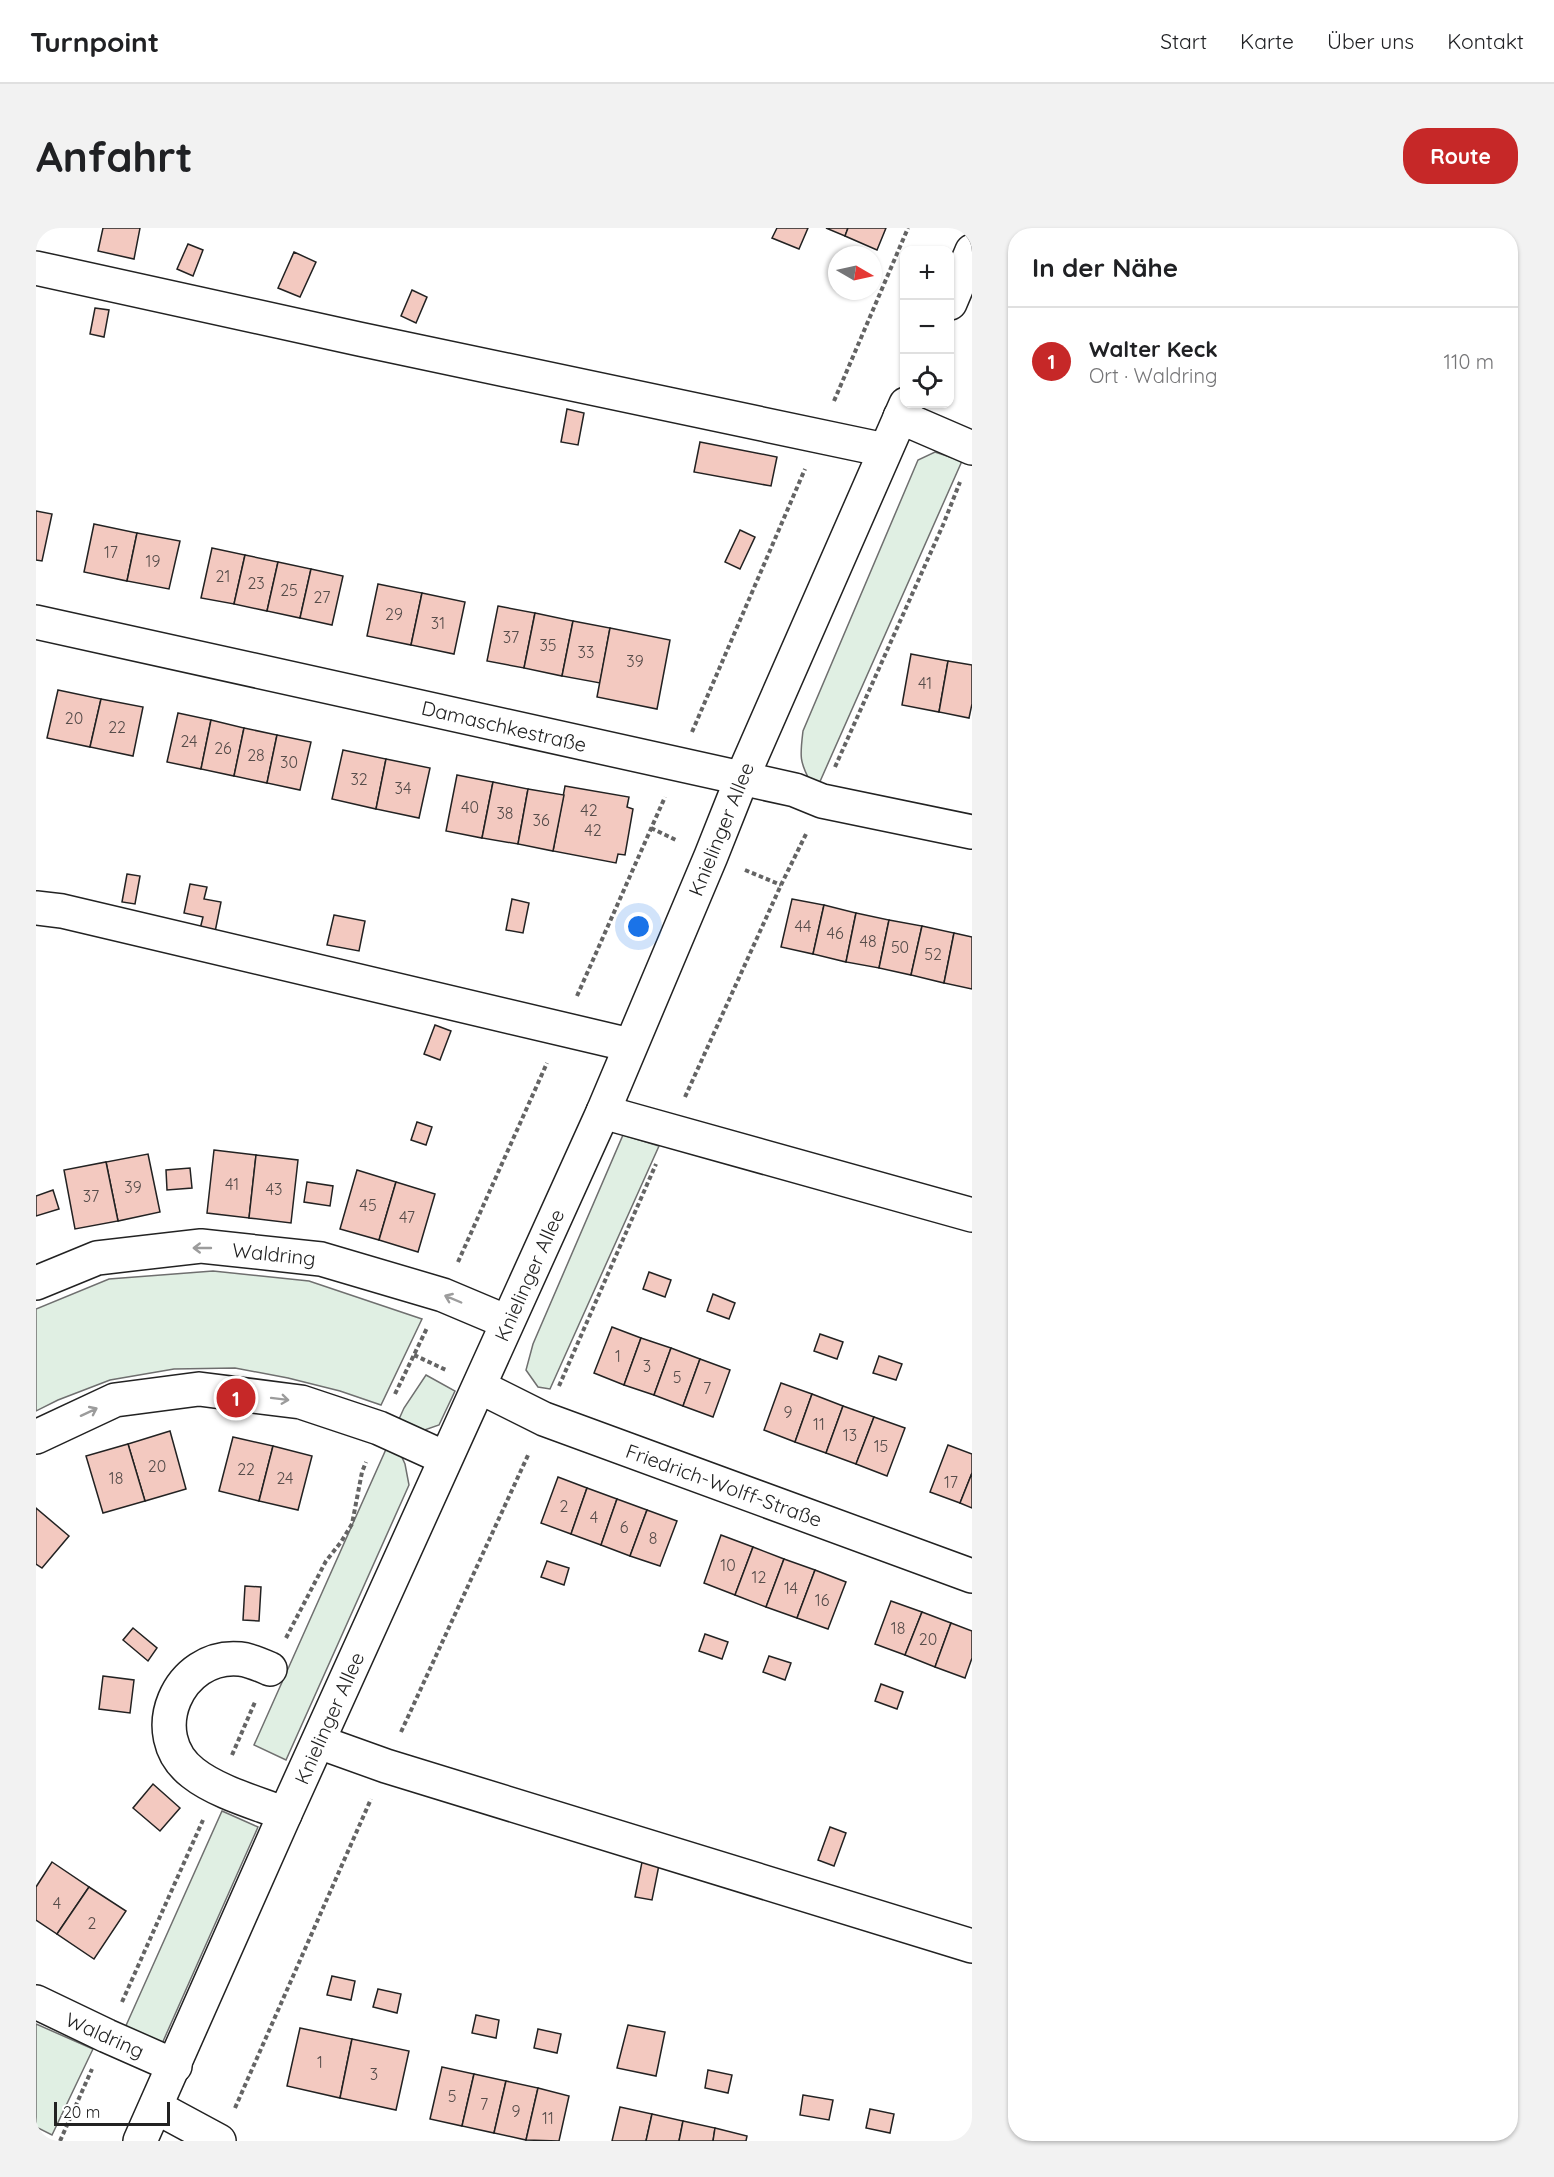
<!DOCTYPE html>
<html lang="de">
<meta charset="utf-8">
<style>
:root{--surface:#fff;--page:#f2f2f2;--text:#202124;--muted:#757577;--line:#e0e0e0;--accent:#c62828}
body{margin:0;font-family:Quicksand,sans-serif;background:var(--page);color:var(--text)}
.controls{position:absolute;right:18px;top:18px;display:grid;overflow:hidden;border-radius:12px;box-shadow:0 2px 4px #0004}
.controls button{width:54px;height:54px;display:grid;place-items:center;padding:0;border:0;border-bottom:2px solid var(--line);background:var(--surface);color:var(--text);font:30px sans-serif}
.compass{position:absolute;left:792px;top:18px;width:54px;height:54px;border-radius:50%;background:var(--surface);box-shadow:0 2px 4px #0004;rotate:99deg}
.scale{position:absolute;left:18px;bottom:15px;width:116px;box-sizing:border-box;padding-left:6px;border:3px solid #222;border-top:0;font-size:16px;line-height:21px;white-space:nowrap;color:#222;-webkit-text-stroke:4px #fff;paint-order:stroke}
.you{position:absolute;left:603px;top:699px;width:21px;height:21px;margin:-15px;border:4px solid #fff;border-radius:50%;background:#1a73e8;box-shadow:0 0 0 9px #1a73e833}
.badge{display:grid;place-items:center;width:39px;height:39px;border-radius:50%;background:var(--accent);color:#fff;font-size:20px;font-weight:700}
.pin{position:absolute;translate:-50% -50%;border:3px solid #fff;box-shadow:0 2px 6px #0006}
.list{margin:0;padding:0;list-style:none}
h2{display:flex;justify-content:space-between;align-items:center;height:78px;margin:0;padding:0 24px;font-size:26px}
h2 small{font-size:20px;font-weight:400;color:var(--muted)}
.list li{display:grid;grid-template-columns:39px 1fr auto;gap:18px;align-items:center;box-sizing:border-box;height:108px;padding:0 24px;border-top:2px solid var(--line)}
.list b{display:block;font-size:22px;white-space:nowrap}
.list p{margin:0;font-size:20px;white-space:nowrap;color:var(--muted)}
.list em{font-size:20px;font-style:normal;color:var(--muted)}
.icon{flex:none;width:33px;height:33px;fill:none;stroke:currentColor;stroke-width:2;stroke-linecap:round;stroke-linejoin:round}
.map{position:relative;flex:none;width:936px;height:1913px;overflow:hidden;border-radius:24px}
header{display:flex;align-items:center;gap:36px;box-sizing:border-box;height:84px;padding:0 30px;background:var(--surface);border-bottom:2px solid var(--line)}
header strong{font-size:28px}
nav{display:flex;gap:33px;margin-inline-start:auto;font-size:21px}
.intro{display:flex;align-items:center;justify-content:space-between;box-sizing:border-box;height:144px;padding:0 36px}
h1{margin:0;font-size:42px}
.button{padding:15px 27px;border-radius:24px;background:var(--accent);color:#fff;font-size:21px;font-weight:700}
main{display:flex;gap:36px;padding:0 36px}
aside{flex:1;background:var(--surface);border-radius:24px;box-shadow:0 2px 4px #0004}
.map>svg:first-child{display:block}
.grass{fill:#e0efe3;stroke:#6f6f6f;stroke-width:1.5}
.building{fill:#f3c9c0;stroke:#222;stroke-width:1.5}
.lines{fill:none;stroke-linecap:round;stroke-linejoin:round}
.minor-casing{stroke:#222;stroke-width:36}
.path{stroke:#646464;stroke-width:4;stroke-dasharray:4.5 3;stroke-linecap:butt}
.minor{stroke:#fff;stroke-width:33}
.oneway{stroke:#9c9c9c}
.labels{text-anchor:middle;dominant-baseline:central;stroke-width:4.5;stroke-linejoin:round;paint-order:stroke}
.number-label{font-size:16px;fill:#564c4a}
.street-label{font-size:20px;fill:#222;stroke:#fff}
</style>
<header>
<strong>Turnpoint</strong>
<nav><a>Start</a><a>Karte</a><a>Über uns</a><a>Kontakt</a></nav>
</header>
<div class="intro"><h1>Anfahrt</h1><a class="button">Route</a></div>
<main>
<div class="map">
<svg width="936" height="1913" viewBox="0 0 936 1913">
<rect width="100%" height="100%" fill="#fff"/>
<!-- grass -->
<g class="grass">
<path d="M899 224 926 233 782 558 775 555C763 533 764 528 767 503L882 232Z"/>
<polygon points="587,907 623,918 514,1161 502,1159 490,1142 497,1116"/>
<polygon points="177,1043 273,1053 386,1091 345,1177 304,1163 252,1150 199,1140 138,1141 74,1152 22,1172 0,1183 0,1081 73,1051"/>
<polygon points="390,1147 419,1163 403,1197 380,1205 359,1200 368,1180"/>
<polygon points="351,1219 364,1225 369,1236 373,1257 250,1532 218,1517"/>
<polygon points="186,1583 222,1599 125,1818 88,1802"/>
<polygon points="0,1796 57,1821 16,1907 0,1899"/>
</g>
<!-- building -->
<g class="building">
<polygon points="67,0 104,0 98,31 62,23"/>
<polygon points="741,0 772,0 763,21 736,10"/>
<polygon points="790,0 812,0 809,8"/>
<polygon points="812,0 850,0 841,22 809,8"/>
<polygon points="152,16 167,22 157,48 141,41"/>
<polygon points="258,24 280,34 264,69 242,60"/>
<polygon points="376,62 391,69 380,95 365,88"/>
<polygon points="59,80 73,82 68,109 54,106"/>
<polygon points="531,181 548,185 542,217 525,214"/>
<polygon points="664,214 741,229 735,258 658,244"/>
<polygon points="0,283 16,286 6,333 0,332"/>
<polygon points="58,296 101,305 91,353 48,344"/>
<polygon points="704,302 719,309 704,341 689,334"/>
<polygon points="101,305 144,313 133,361 91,353"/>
<polygon points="176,320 209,327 198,376 165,370"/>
<polygon points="209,327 242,334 231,383 198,376"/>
<polygon points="242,334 275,341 264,390 231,383"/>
<polygon points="275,341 307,348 296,397 264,390"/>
<polygon points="342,356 386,365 375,417 331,408"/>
<polygon points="386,365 429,374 418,426 375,417"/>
<polygon points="462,378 499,385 488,440 451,433"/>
<polygon points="499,385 537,393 526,448 488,440"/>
<polygon points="537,393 574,400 564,455 526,448"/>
<polygon points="574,400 634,412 621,481 561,469"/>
<polygon points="875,426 912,433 903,484 866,477"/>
<polygon points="912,433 936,437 936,476 933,490 903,484"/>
<polygon points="22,462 65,471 54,519 11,510"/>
<polygon points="65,471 107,479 97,528 54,519"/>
<polygon points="142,485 175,492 165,541 131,534"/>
<polygon points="175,492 208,500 198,548 165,541"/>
<polygon points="208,500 241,507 231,555 198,548"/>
<polygon points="241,507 275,514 264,562 231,555"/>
<polygon points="307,522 350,531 340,581 296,571"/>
<polygon points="350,531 394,540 383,590 340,581"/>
<polygon points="421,547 457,554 446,610 410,603"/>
<polygon points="457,554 492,561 482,616 446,610"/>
<polygon points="529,558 593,569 591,579 597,581 589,627 582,626 580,635 517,623"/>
<polygon points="492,561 528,567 517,623 482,616"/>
<polygon points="91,646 104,648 99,676 86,674"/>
<polygon points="154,656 171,659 168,671 185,674 179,704 164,701 167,689 148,685"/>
<polygon points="476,671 493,675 487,705 470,702"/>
<polygon points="756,671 788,677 777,726 745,719"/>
<polygon points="788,677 820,685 810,734 777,726"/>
<polygon points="820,685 853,692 843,740 810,734"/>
<polygon points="298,687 329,693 323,723 291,717"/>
<polygon points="853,692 886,698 875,747 843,740"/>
<polygon points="886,698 918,705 908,755 875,747"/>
<polygon points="918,705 936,709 936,761 908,755"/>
<polygon points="399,797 415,803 404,832 388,826"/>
<polygon points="381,894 396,899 390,917 375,912"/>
<polygon points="178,922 220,927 213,990 171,985"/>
<polygon points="112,926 124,984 82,993 70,934"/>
<polygon points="220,927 262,932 255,995 213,990"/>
<polygon points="70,934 82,993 39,1001 28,942"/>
<polygon points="154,940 156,960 131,962 130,942"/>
<polygon points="321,942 360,954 343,1012 304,1001"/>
<polygon points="271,954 297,958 294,978 268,974"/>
<polygon points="360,954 399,966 382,1024 343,1012"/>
<polygon points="17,962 23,981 0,988 0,968"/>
<polygon points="613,1044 635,1052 629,1069 607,1061"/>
<polygon points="677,1066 699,1075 693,1091 671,1083"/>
<polygon points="576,1099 605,1110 588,1157 558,1145"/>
<polygon points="784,1106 807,1114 801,1131 778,1123"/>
<polygon points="605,1110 635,1120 618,1167 588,1157"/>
<polygon points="635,1120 664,1131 647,1178 618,1167"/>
<polygon points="843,1128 866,1136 860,1152 837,1145"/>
<polygon points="664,1131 694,1142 677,1189 647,1178"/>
<polygon points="745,1155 776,1166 759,1214 728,1202"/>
<polygon points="776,1166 807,1178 790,1225 759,1214"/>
<polygon points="807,1178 838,1189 820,1236 790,1225"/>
<polygon points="838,1189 869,1200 851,1248 820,1236"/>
<polygon points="134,1203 150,1261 109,1273 92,1216"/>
<polygon points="197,1209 237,1218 223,1273 183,1263"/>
<polygon points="92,1216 109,1273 67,1285 50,1228"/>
<polygon points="912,1217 936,1226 936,1245 924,1275 894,1264"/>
<polygon points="237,1218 276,1228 262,1282 223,1273"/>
<polygon points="936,1245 936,1280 924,1275"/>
<polygon points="522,1249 551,1260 535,1306 505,1295"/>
<polygon points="551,1260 581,1271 565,1317 535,1306"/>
<polygon points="581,1271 611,1282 594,1328 565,1317"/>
<polygon points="0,1280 33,1308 6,1340 0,1336"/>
<polygon points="611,1282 641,1293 624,1338 594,1328"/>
<polygon points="685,1307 717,1319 699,1367 668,1355"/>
<polygon points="717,1319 748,1331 730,1379 699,1367"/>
<polygon points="748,1331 779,1342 761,1390 730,1379"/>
<polygon points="511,1333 533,1340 528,1357 505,1349"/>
<polygon points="779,1342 810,1354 792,1401 761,1390"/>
<polygon points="209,1358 225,1359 223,1393 207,1392"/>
<polygon points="855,1373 886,1384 869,1427 839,1416"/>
<polygon points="886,1384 915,1395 899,1439 869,1427"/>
<polygon points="915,1395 936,1403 936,1430 929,1450 899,1439"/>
<polygon points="97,1400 121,1420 112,1433 87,1412"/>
<polygon points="669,1406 692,1414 686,1431 663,1423"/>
<polygon points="733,1428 755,1435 749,1452 727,1444"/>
<polygon points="67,1448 98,1452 94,1485 63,1481"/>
<polygon points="845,1456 867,1464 861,1481 839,1473"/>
<polygon points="117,1556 144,1580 124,1603 97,1580"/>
<polygon points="794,1599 810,1605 798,1638 782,1632"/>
<polygon points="16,1634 53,1659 21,1706 0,1692 0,1659"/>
<polygon points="606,1634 623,1637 616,1672 599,1669"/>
<polygon points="53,1659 90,1683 58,1731 21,1706"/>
<polygon points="296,1748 319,1753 315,1772 291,1767"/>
<polygon points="342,1761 365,1766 361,1785 337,1779"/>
<polygon points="440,1787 463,1792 460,1810 436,1805"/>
<polygon points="592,1797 629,1804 620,1848 581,1840"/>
<polygon points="264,1800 316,1811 304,1870 251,1858"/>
<polygon points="502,1801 525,1806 521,1825 498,1820"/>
<polygon points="316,1811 373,1823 360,1882 304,1870"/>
<polygon points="406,1839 438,1846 426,1898 394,1891"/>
<polygon points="672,1842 696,1847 692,1865 669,1860"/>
<polygon points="438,1846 470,1853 458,1905 426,1898"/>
<polygon points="470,1853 502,1860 490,1912 458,1905"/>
<polygon points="502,1860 533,1868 523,1913 490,1912"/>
<polygon points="767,1867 797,1872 793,1892 764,1887"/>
<polygon points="584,1879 616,1886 610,1913 576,1913"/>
<polygon points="834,1881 858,1886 854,1905 830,1900"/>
<polygon points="616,1886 647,1893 643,1913 610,1913"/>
<polygon points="647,1893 679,1900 677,1913 643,1913"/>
<polygon points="679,1900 711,1908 710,1913 677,1913"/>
</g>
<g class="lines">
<!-- minor casing -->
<g class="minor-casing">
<g id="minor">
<polyline points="0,40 323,111 849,222"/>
<polyline points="914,75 936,23"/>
<polyline points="864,189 936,220"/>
<polyline points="0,394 759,562 786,573 936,604"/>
<polyline points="0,680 26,683 594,817"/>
<polyline points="567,884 936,987"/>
<polyline points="0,1055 61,1030 165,1018 285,1031 407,1067 471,1094"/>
<polyline points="444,1159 508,1191 936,1348"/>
<polyline points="0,1209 79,1172 163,1161 265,1174 343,1200 409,1230"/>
<path d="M234 1441C225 1437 214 1432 204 1431 142 1425 107 1507 157 1545 181 1564 221 1575 249 1586"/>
<polyline points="283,1514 350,1538 936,1718"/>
<polyline points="0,1774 71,1808 139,1838"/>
<polyline points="120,1879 183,1913"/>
<polyline points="104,1913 249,1586 567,884 675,628 706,550 870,176"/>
</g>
</g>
<!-- path -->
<g class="path">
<polyline points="798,173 872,0"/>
<polyline points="656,504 769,241"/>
<polyline points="799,539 907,297 924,254"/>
<polyline points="615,600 642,613"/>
<polyline points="709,642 745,657"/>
<polyline points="541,768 629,569"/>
<polyline points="649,869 745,657 770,606"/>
<polyline points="422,1034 511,835"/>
<polyline points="378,1127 410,1142"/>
<polyline points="523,1158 620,936"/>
<polyline points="359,1166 391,1100"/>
<polyline points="250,1410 290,1333 305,1314 316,1296 326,1244 330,1234"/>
<polyline points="365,1504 493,1225"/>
<polyline points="196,1527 219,1474"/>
<polyline points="86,1774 167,1592"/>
<polyline points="199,1880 335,1571"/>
<polyline points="24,1913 56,1841"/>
</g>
<!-- minor -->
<use href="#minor" class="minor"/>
</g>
<!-- one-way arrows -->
<defs><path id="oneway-shaft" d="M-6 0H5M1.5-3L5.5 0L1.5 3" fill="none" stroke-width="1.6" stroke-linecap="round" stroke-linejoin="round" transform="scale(1.5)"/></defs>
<g class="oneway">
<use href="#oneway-shaft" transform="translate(166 1020) rotate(-180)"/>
<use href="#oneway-shaft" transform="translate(417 1071) rotate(-157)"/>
<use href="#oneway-shaft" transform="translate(244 1171) rotate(7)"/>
<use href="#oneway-shaft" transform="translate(53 1184) rotate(-25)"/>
</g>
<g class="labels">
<!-- number labels -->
<g class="number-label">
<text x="75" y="324">17</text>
<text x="117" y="333">19</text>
<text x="187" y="348">21</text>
<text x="220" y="355">23</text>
<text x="253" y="362">25</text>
<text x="286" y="369">27</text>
<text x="358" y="386">29</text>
<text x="402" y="395">31</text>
<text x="475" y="409">37</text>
<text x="512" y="417">35</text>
<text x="550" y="424">33</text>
<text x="599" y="433">39</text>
<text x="889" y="455">41</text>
<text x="38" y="490">20</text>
<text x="81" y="499">22</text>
<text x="153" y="513">24</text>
<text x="187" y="520">26</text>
<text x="220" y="527">28</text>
<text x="253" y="534">30</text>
<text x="323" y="551">32</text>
<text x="367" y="560">34</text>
<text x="434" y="579">40</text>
<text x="553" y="582">42</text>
<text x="469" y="585">38</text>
<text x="505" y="592">36</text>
<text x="557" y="602">42</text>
<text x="767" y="698">44</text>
<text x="799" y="705">46</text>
<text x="832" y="713">48</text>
<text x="864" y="719">50</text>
<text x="897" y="726">52</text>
<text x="196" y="956">41</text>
<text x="97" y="959">39</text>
<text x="238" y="961">43</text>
<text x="55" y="968">37</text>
<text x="332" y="977">45</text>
<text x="371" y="989">47</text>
<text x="582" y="1128">1</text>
<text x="611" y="1138">3</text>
<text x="641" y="1149">5</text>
<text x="671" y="1160">7</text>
<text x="752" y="1184">9</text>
<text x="783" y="1196">11</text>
<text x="814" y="1207">13</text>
<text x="845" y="1218">15</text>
<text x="121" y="1238">20</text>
<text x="210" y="1241">22</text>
<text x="80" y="1250">18</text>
<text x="249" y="1250">24</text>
<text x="915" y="1254">17</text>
<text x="528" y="1278">2</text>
<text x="558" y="1289">4</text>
<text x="588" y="1299">6</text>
<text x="617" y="1310">8</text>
<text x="692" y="1337">10</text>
<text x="723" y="1349">12</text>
<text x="755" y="1360">14</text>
<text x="786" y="1372">16</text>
<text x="862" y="1400">18</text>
<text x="892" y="1411">20</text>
<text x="21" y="1675">4</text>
<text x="56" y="1695">2</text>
<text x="284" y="1834">1</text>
<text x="338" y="1846">3</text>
<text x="416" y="1868">5</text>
<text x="448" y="1876">7</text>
<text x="480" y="1883">9</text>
<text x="512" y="1890">11</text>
</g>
<!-- street labels -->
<g class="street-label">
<text transform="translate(468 498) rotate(13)">Damaschkestraße</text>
<text transform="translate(685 601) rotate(-68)">Knielinger Allee</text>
<text transform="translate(238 1026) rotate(6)">Waldring</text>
<text transform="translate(493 1047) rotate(-66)">Knielinger Allee</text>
<text transform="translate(688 1257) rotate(20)">Friedrich-Wolff-Straße</text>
<text transform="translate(293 1490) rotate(-66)">Knielinger Allee</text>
<text transform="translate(69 1807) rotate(24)">Waldring</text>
</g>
</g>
</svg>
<div class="controls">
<button>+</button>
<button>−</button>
<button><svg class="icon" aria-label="locate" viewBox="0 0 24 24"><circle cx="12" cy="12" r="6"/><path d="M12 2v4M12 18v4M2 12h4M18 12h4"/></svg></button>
</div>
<svg class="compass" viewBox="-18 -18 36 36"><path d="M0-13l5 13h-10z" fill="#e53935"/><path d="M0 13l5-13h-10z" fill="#757577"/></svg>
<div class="scale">20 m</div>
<div class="you"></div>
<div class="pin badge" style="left:200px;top:1170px">1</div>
</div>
<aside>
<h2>In der Nähe<small></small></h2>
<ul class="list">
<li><span class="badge">1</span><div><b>Walter Keck</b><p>Ort · Waldring</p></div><em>110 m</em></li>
</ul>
</aside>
</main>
